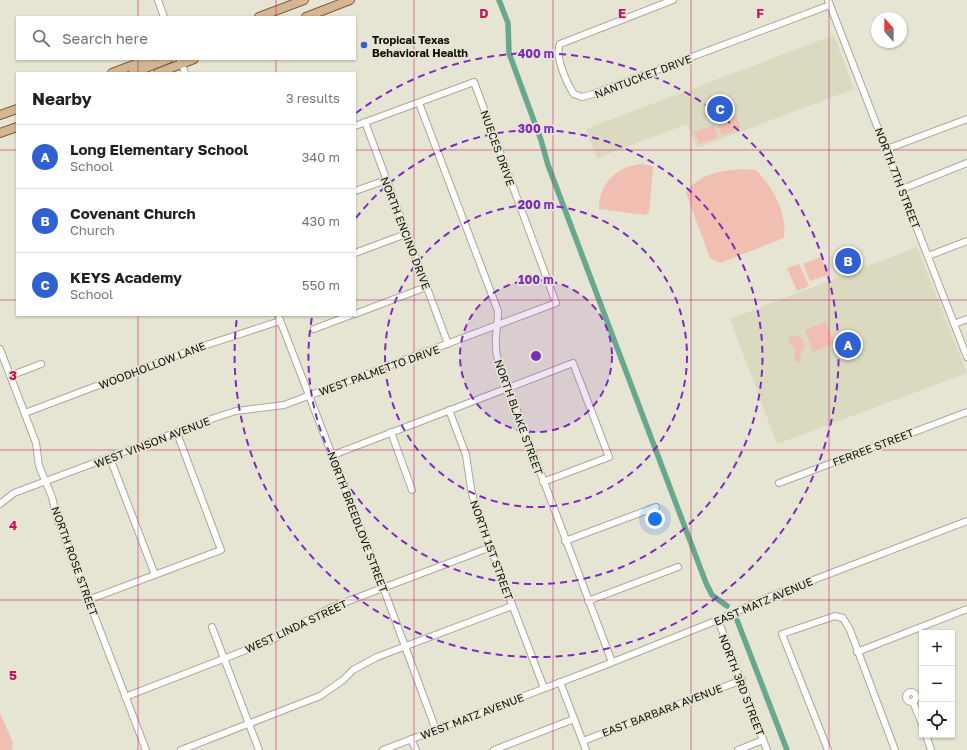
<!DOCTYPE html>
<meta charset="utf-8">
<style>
:root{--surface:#fff;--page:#f6f6f6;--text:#202124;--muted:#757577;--line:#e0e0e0;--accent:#2f62d0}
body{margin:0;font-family:"Golos Text",sans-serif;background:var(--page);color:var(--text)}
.controls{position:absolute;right:12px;bottom:12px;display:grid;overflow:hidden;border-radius:0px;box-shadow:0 1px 3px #0004}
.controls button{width:36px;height:36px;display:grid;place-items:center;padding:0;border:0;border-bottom:1px solid var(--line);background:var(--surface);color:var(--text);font:20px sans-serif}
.compass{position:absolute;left:871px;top:12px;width:36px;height:36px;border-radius:50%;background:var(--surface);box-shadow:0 1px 3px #0004;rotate:339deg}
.you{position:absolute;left:655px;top:519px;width:14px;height:14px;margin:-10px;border:3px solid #fff;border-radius:50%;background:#1a73e8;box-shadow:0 0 0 6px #1a73e833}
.badge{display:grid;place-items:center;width:26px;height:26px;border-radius:50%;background:var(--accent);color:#fff;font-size:13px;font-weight:700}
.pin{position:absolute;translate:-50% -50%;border:2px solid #fff;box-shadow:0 1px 4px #0006}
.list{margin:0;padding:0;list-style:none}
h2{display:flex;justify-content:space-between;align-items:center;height:52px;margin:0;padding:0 16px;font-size:17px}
h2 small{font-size:13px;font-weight:400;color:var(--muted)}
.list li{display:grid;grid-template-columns:26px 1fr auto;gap:12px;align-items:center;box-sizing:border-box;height:64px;padding:0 16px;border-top:1px solid var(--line)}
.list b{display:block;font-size:15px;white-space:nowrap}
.list p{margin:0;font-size:13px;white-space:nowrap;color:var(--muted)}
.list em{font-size:13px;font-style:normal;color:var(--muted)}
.icon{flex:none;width:22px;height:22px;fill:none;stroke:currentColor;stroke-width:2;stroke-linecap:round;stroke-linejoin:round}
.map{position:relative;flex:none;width:967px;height:750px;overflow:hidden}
.search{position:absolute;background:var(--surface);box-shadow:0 1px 3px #0004;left:16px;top:16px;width:340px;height:44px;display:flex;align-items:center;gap:10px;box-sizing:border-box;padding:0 14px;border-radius:0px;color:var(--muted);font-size:15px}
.panel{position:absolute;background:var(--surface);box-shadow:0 1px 3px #0004;left:16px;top:72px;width:340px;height:244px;border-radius:0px}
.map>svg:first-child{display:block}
.built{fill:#dcd9c1}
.green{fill:#f0bfb1}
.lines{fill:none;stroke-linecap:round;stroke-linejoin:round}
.canal{stroke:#69a88e;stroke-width:5.5}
.minor-casing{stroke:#aba99a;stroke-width:8}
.major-casing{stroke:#7e5d35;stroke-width:10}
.minor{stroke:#fff;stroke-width:6}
.major{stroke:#d4b693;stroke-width:8}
.grid{fill:none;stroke:#c2185b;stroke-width:1;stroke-opacity:0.55}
.ring{fill:none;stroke:#7b2cbf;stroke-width:2;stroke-dasharray:7 5}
.poi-dot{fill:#2f62d0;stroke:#e6e4d3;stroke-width:1.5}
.labels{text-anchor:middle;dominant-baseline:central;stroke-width:3.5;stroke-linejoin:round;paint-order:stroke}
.poi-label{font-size:11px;font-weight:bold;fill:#13120c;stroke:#e6e4d3;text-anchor:start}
.street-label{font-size:11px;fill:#13120c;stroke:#e6e4d3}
.grid-label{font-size:13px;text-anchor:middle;font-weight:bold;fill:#c2185b;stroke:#e6e4d3;stroke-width:3.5;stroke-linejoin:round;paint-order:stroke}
.centre{fill:#7b2cbf;stroke:#e6e4d3;stroke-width:2}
.ring-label{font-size:12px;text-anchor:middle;font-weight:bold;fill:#7b2cbf;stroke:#e6e4d3;stroke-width:3.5;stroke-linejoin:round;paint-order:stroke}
</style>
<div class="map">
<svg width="967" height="750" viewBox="0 0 967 750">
<rect width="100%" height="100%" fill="#e6e4d3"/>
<!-- built -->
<g class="built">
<polygon points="834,35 854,89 697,148 687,124 597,158 586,129"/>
<polygon points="917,247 967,373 777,444 730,319"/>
</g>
<!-- green -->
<g class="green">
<polygon points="736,116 741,128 722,136 717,123"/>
<polygon points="714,125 718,137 699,144 694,132"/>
<path d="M642 164 653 166 649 212 646 215 599 209C598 184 617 166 642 164Z"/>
<path d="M741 169 756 170C774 189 787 212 784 238L720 263 710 258 686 193C698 174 720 171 741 169Z"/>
<polygon points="821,257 828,275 810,281 803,264"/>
<polygon points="799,264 809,286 797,291 787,268"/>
<polygon points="826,322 835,343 813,352 805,330"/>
<polygon points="791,335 799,336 803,340 805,348 801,351 800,361 798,362 794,360 796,350 788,342"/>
<polygon points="0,713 13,743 12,750 0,750"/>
</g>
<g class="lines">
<!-- canal -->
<g class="canal">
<polyline points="499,0 508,23 509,53 541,140 548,165 706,583 712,595 727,606"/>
<polyline points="737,620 787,750"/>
</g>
<!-- minor casing -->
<g class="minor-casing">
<g id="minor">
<polyline points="158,0 164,17"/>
<path d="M673 0 560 44C554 55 567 84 574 94L582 97 593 94 830 5"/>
<polyline points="828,0 967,357"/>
<polyline points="180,59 185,73"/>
<path d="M419 103 498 311C498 328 493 344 498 360L612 662"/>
<polyline points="365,122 448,344"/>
<polyline points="887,149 967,119"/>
<polyline points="902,189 967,163"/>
<polyline points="355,191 386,180"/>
<polyline points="355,253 406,234"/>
<polyline points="928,256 967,241"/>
<polyline points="355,314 426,287"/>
<polyline points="278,315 383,587 436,730"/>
<polyline points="954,324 967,319"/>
<polyline points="314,329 351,315"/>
<polyline points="0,349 36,443 39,466 52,497 57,518 146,750"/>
<polyline points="10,376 41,364"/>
<polyline points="449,410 466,455 471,489 477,513 544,688"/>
<polyline points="25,413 194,349 280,321"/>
<polyline points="391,432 412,490"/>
<polyline points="333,455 573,363 609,457 543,482"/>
<polyline points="110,458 155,575"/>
<polyline points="779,483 967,412"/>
<polyline points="0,504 14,493 217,417 236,411 284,405 556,303 474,82 355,126"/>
<polyline points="565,541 656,507"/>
<polyline points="88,600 221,550 177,433"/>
<polyline points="588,601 678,567"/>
<polyline points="718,620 767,750"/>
<polyline points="212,627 259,750"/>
<polyline points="857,652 967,609"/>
<polyline points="560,682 586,750"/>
<circle cx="911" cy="697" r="5"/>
<polyline points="125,697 272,640 330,608 491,547"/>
<polyline points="913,702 922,724"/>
<polyline points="926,735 931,750"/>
<polyline points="411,739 416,750"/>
<polyline points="583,741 742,680"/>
<polyline points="181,750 320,696 343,680 353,670 377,657 512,606"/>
<polyline points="383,750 608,664 718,620 769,597 967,521"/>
<polyline points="494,750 574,719"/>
<polyline points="738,750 763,740"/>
<polyline points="828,750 782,634 835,616 843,618 850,630 895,750"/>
</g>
</g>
<!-- major casing -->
<g class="major-casing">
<g id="major">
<polyline points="259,17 304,0"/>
<polyline points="306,17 350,0"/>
<polyline points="112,73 149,59"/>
<polyline points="133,73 168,59"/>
<polyline points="158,73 194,59"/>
<polyline points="0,115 17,109"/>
<polyline points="0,133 17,127"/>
</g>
</g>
<!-- minor -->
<use href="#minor" class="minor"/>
<!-- major -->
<use href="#major" class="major"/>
</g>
<!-- grid -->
<path class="grid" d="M138 0V17M276 0V17M414 0V750M553 0V750M691 0V750M829 0V750M138 59V73M276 59V73M0 150H17M355 150H967M0 300H17M355 300H967M138 315V750M276 315V750M0 450H967M0 600H967"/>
<!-- distance rings -->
<circle cx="536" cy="356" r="76" fill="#7b2cbf" fill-opacity=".12"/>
<g class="ring">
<circle cx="536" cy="356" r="76"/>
<circle cx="536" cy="356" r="151"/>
<path d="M356 218A227 227 0 1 1 312 317"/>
<path d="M356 113A302 302 0 1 1 237 317"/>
</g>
<!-- markers -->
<circle class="poi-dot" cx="364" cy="45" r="4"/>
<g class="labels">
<!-- poi labels -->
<g class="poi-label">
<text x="372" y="39">Tropical Texas<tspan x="372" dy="13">Behavioral Health</tspan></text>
</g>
<!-- street labels -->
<g class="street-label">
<text transform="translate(643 76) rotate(-21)">NANTUCKET DRIVE</text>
<text transform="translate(498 148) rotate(70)">NUECES DRIVE</text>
<text transform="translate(898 178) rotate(69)">NORTH 7TH STREET</text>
<text transform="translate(406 233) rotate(69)">NORTH ENCINO DRIVE</text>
<text transform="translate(152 365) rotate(-21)">WOODHOLLOW LANE</text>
<text transform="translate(379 370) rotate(-20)">WEST PALMETTO DRIVE</text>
<text transform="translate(519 417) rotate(70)">NORTH BLAKE STREET</text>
<text transform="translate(152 442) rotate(-21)">WEST VINSON AVENUE</text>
<text transform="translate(873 447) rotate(-21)">FERREE STREET</text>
<text transform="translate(358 522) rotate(69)">NORTH BREEDLOVE STREET</text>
<text transform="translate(492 550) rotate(70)">NORTH 1ST STREET</text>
<text transform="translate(75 561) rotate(70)">NORTH ROSE STREET</text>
<text transform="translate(763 601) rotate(-23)">EAST MATZ AVENUE</text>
<text transform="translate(296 626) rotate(-25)">WEST LINDA STREET</text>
<text transform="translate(742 685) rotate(69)">NORTH 3RD STREET</text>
<text transform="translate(662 710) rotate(-21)">EAST BARBARA AVENUE</text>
<text transform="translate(472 716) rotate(-21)">WEST MATZ AVENUE</text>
</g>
</g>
<g class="grid-label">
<text x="484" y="18">D</text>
<text x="622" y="18">E</text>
<text x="760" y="18">F</text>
<text x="13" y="380">3</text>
<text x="13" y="530">4</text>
<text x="13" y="680">5</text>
</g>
<circle cx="536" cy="356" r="6" class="centre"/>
<g class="ring-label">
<text x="536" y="58">400 m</text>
<text x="536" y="133">300 m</text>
<text x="536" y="209">200 m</text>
<text x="536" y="284">100 m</text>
</g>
</svg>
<div class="controls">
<button>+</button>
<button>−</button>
<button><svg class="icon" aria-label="locate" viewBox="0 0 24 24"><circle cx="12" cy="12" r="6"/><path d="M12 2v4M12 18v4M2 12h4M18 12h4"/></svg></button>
</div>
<svg class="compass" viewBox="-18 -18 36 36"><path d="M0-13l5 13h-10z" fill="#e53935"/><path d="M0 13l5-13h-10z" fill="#757577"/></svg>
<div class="you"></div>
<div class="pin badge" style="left:848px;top:345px">A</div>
<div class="pin badge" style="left:848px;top:261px">B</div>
<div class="pin badge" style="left:720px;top:109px">C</div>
<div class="search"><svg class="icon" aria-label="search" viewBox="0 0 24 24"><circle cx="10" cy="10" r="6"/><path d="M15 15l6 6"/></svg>Search here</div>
<section class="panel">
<h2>Nearby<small>3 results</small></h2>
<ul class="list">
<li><span class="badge">A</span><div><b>Long Elementary School</b><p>School</p></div><em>340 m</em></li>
<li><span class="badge">B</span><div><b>Covenant Church</b><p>Church</p></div><em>430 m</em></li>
<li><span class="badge">C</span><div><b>KEYS Academy</b><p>School</p></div><em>550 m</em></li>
</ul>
</section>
</div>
